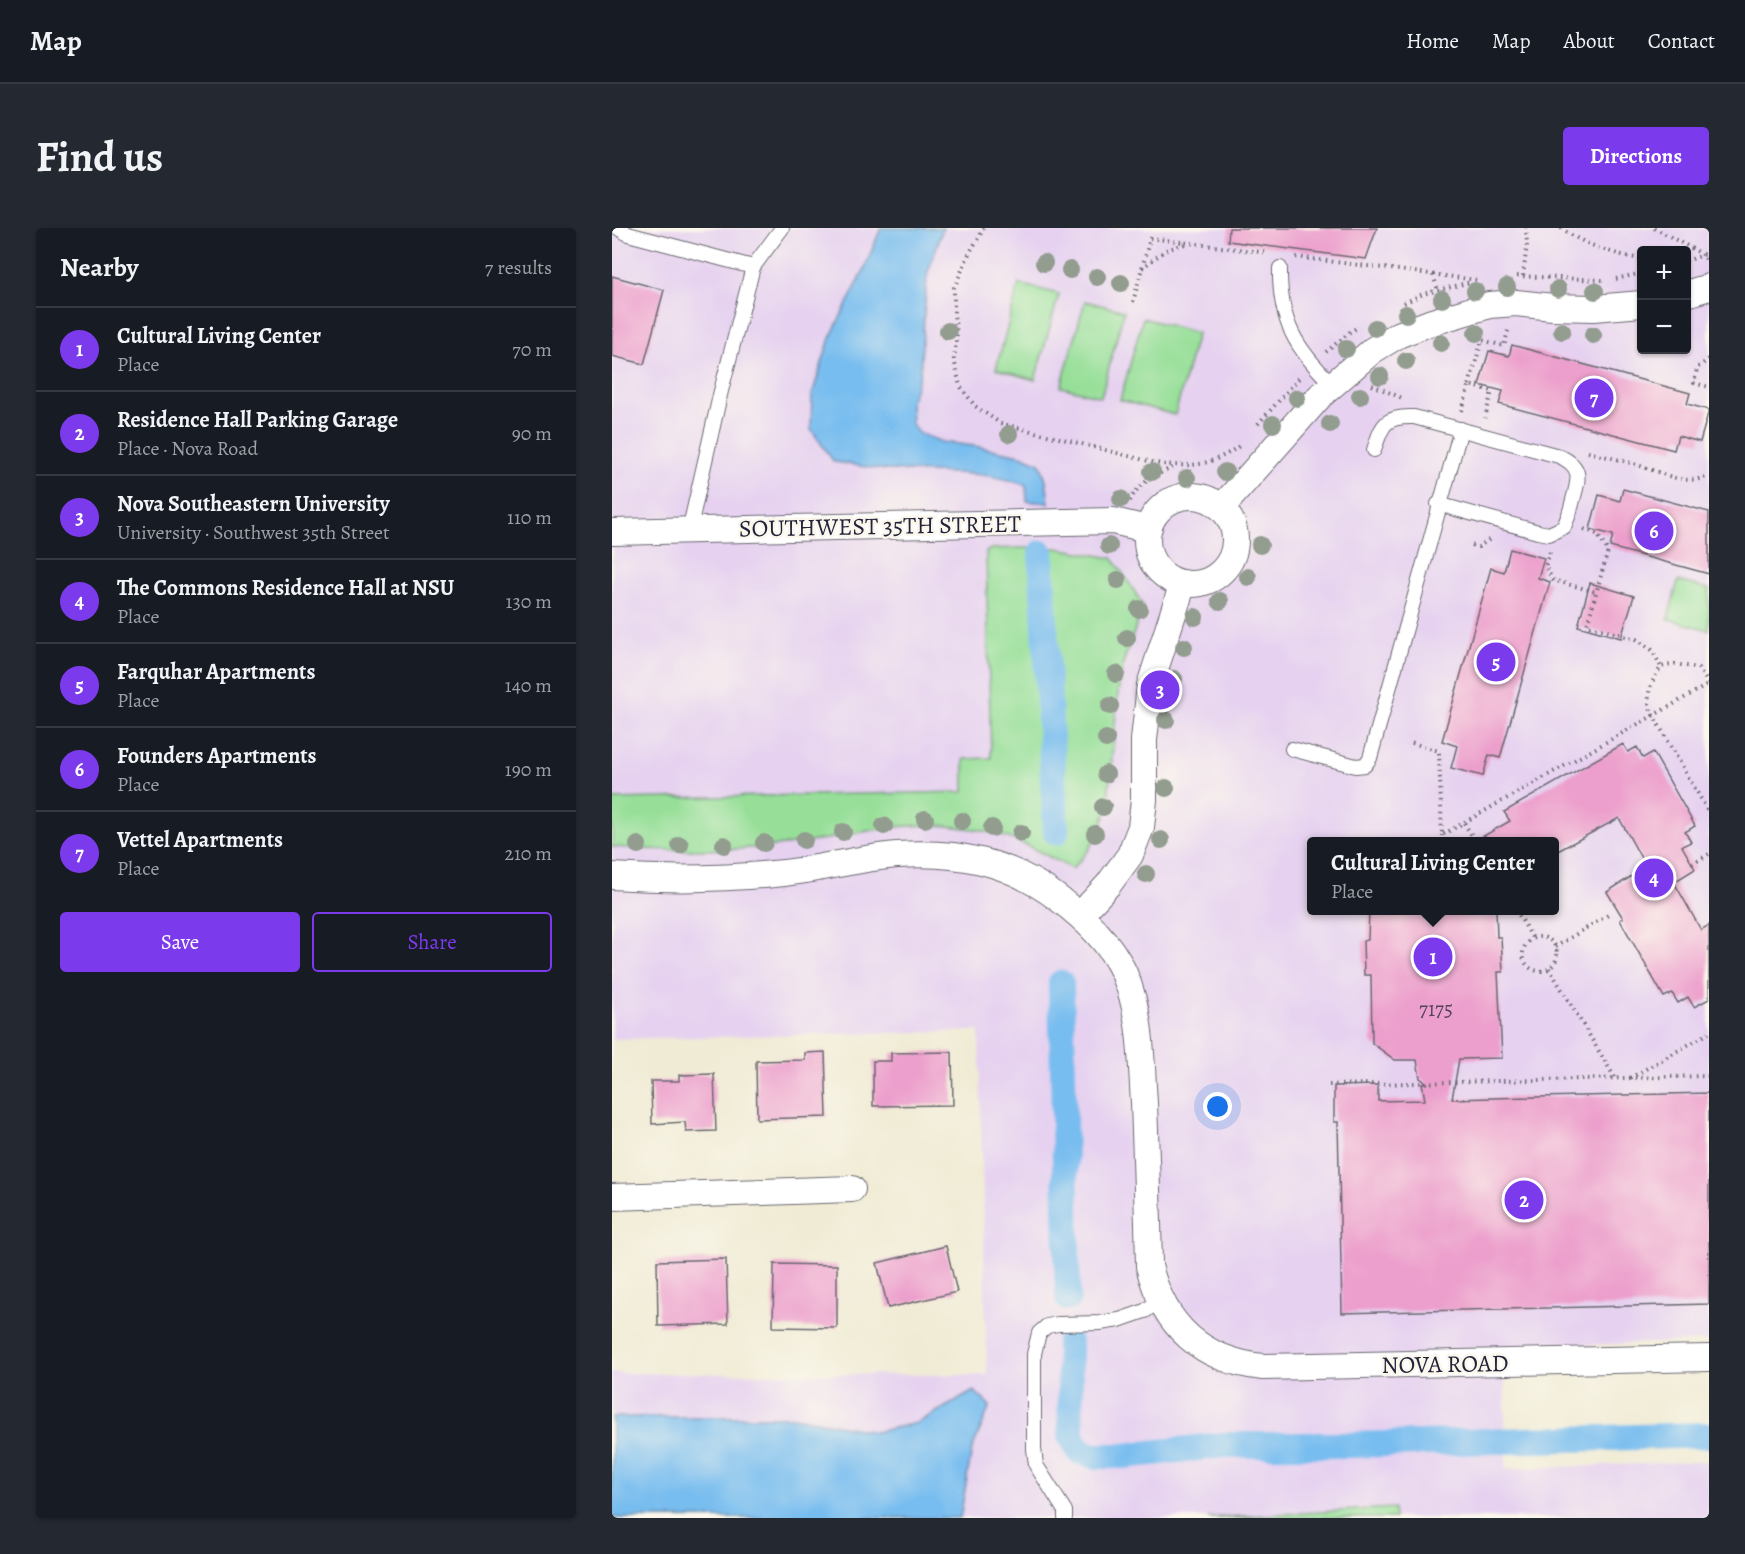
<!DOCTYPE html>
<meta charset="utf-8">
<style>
:root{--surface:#171b24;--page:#242831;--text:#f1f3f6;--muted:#9ea1a6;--line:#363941;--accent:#7c3aed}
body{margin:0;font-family:Alegreya,serif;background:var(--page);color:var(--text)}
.controls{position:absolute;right:18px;top:18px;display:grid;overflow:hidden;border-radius:6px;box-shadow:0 2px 4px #0004}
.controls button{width:54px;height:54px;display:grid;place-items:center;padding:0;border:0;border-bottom:2px solid var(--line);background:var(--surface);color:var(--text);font:30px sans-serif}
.you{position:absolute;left:606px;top:879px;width:21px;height:21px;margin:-15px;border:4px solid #fff;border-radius:50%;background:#1a73e8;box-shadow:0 0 0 9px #1a73e833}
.badge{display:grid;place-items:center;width:39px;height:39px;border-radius:50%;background:var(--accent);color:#fff;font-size:20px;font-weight:700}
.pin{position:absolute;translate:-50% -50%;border:3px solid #fff;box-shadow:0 2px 6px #0006}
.popup{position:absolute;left:695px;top:609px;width:252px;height:78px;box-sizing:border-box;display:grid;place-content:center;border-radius:6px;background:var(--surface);filter:drop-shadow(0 2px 4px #0005);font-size:20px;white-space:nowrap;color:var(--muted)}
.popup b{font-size:22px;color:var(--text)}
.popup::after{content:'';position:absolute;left:50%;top:100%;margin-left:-12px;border:12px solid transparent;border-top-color:var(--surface)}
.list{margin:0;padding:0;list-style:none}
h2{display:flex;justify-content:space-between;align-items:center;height:78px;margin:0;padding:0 24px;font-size:26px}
h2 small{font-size:20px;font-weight:400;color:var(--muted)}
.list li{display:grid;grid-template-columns:39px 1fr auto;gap:18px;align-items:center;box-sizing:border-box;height:84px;padding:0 24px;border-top:2px solid var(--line)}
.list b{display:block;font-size:22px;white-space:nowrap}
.list p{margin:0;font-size:20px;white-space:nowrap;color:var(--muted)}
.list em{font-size:20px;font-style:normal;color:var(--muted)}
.actions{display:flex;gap:12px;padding:18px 24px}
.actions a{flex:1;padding:14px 0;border:2px solid var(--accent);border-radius:6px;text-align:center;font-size:21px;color:var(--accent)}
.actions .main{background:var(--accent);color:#fff}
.map{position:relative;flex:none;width:1097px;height:1290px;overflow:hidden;border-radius:6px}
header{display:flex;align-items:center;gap:36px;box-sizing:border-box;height:84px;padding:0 30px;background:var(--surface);border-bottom:2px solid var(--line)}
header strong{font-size:28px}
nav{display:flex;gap:33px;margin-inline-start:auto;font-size:21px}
.intro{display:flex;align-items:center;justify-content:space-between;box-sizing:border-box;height:144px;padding:0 36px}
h1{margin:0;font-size:42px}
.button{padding:15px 27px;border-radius:6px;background:var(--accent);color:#fff;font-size:21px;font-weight:700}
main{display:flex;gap:36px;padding:0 36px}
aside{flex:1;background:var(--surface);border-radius:6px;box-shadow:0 2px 4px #0004}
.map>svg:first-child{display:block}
.built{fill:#e6d2f0;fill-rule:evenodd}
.green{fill:#97df99;stroke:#5c806a;stroke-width:1.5}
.water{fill:#78bdef;stroke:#4d7095;stroke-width:1.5}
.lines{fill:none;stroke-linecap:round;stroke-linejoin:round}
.canal{stroke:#78bdef;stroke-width:26}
.building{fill:#ec9fcc}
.lane-casing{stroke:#6a6871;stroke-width:16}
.street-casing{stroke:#6a6871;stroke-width:28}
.path{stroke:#6a6871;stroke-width:4;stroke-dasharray:1.5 4.5;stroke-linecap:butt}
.lane{stroke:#fff;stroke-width:14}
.street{stroke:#fff;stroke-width:26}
.tree{fill:#929c8f}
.labels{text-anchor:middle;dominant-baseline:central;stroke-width:5;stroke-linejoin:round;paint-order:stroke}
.number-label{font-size:21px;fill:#54415f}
.street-label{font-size:24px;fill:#22223b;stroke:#fbf7ec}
</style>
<header>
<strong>Map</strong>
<nav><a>Home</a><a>Map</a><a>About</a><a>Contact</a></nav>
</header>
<div class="intro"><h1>Find us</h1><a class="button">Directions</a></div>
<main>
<aside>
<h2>Nearby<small>7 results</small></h2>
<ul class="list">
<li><span class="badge">1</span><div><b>Cultural Living Center</b><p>Place</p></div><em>70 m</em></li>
<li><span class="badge">2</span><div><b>Residence Hall Parking Garage</b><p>Place · Nova Road</p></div><em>90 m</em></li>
<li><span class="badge">3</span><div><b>Nova Southeastern University</b><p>University · Southwest 35th Street</p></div><em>110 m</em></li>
<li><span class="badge">4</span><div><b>The Commons Residence Hall at NSU</b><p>Place</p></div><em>130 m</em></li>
<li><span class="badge">5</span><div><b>Farquhar Apartments</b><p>Place</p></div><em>140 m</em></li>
<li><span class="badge">6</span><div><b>Founders Apartments</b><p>Place</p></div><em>190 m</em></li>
<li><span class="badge">7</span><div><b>Vettel Apartments</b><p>Place</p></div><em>210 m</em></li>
</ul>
<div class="actions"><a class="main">Save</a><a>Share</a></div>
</aside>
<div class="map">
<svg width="1097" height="1290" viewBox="0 0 1097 1290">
<rect width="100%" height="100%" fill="#fbf7ec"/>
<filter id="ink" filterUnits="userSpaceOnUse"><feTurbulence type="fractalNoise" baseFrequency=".0167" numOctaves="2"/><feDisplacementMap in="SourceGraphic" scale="12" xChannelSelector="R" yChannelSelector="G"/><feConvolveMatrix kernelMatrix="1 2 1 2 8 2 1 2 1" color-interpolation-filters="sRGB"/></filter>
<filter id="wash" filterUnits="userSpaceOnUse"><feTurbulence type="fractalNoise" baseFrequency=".008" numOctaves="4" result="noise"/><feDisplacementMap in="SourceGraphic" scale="24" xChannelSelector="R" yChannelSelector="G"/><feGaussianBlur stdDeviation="1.35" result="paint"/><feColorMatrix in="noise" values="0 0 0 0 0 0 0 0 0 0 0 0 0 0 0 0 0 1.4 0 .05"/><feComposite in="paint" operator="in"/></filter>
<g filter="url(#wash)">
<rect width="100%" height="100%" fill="#f0ebd4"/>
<!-- built -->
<path class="built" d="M0 0H1097V1113L892 1120 894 1241 1097 1233V1290H0V1145L375 1147 367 803 0 811ZM1030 22H1074V122H1030ZM700 614H942V682H700Z"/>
<!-- green -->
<g class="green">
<polygon points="407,56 447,66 423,152 384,141"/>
<polygon points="473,73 512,83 489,169 449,159"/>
<polygon points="531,90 585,105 563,187 508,172"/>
<path d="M411 320H445L500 330C503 333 531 375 531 379L512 432 506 464 495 583 486 606 476 623 460 641C432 626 403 609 372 603 347 598 320 596 295 598 260 600 225 610 191 615 127 623 64 624 0 619V571L352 564V531L379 530 374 324 379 321Z"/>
<polygon points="1066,353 1097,361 1097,402 1056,391"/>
<polygon points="782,1280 783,1290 596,1290"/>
</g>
<!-- water -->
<g class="water">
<path d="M269 0H331L315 47 308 146 299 174 300 196 306 205 330 214 362 218 409 227 428 235 434 252 437 275 415 273 414 257C369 241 324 246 277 242 259 241 240 236 222 234L199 201 200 167 218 110 251 44Z"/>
<polygon points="362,1163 378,1178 360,1221 348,1290 0,1290 0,1189 182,1189 263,1204 305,1195"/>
</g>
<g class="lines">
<!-- canal -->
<g class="canal">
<polyline points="429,325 444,604"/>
<polyline points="449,755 456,1070"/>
<polyline points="457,1115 459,1208 468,1224 483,1228 512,1228 612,1217 738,1217 1097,1207"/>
</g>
</g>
<g id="blocks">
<!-- building -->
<g class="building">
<polygon points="617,0 765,0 754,31 616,13"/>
<polygon points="0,48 52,62 32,136 0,128"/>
<polygon points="900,117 1078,165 1075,176 1097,182 1088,214 1066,208 1062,222 887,176 891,163 867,157 877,123 897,128"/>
<polygon points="1011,261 1097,284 1097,346 998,319 1001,307 978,301 987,267 1008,273"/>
<polygon points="898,321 932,330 926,350 938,354 888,530 877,527 871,548 839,540 845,518 830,513 879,340 892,344"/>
<polygon points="978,355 1022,368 1009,410 966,398"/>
<polygon points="1011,516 1016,524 1025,519 1031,530 1041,524 1083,598 1073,604 1079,614 1070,618 1083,641 1062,654 1089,702 1097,697 1097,771 1082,779 1076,769 1066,775 1060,765 1052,769 1008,692 1011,690 995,664 1034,639 1007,590 942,625 942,614 861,614 898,593 892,584"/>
<polygon points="757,682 884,682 885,709 889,709 891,744 886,744 890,830 847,831 840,871 1097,865 1097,1076 730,1085 726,894 722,894 722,858 766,857 766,873 813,872 810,855 815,855 808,850 805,832 783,832 760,815 759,747 752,747 751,713 756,712"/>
<polygon points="213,824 215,889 145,891 144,833 193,832 193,825"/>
<polygon points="340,824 341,877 261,878 261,833 279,833 279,825"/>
<polygon points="102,846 104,903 74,904 73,894 40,896 39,853 67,853 67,847"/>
<polygon points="334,1018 345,1064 276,1080 265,1035"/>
<polygon points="114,1031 116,1096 46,1098 45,1033"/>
<polygon points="162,1036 225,1037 225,1100 161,1099"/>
</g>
</g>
</g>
<g filter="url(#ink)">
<use href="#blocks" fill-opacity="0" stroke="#6a6871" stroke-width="1.5"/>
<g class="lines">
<!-- lane casing -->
<g class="lane-casing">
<g id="lane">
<polyline points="6,0 16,6 141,39"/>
<path d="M668 40C667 94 684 121 721 157"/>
<path d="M762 222C770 197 772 188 802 189L947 228C971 239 967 250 961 272 959 281 956 290 952 299L937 306 926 304 826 276"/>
<polyline points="77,303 109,163 141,39 170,0"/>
<polyline points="680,521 744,538 753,537 758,530 849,201"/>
<polyline points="453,1290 453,1283 424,1237 422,1221 422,1126 427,1105 435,1098 446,1096 488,1095 507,1092 533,1083 548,1072"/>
</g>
</g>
<!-- street casing -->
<g class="street-casing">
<g id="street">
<polyline points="1074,66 1097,59"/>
<circle cx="579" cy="312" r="44"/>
<polyline points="610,279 708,168 761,122 786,107 817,95 877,77 904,75 941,79 982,80 1030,76"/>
<polyline points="0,304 501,293 535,301"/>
<path d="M0 648C57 652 115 651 172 645 210 641 247 630 285 627 345 623 398 633 447 671 473 691 498 714 512 745 530 787 529 830 532 875 534 929 536 983 537 1038 552 1098 589 1132 651 1139L1097 1130"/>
<polyline points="468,687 496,657 518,627 529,599 532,572 532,512 538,457 571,355"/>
<polyline points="0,969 240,961"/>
</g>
</g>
<!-- path -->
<g class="path">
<path d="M372 0 357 26 342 60V87L345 105 342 131 348 158 363 178 388 195 544 235C579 240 600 238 630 216"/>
<path d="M949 0C970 16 1003 27 1030 31"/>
<polyline points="1042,0 1092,27 1095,35"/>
<polyline points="684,29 865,52"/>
<polyline points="1074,33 1097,25"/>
<polyline points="530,40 554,22 573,16"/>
<polyline points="821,47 826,62"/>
<polyline points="905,48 991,52"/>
<polyline points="911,48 915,16 914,0"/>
<polyline points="1004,51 1030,45"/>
<polyline points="521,74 538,10 656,25"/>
<polyline points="792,75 811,66 859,54"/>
<polyline points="714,124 738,104 746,99"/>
<polyline points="1097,131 1085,140 1082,155 1097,159"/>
<polyline points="760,157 790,170"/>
<polyline points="857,157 870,112 892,118 897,99"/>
<polyline points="850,183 857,157 880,163 873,190"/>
<polyline points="646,196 689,148"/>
<path d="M976 224C995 229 1015 233 1034 240 1058 248 1072 257 1097 248"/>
<path d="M518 273C526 255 546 245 563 239"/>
<polyline points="972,301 985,306 996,323 975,397 1024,411 1040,422 1049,439"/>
<polyline points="860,317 866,319 880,310"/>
<polyline points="938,324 933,338 941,352 984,364"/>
<path d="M1097 456 1086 440 1063 436 1049 439C1038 455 1032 469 1041 487L1097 585"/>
<polyline points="800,515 827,523 830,607 1097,456"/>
<polyline points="852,595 864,614"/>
<polyline points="829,614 830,607"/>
<polyline points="1080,636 1097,626"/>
<polyline points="942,637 944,636"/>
<polyline points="904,682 921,711"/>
<circle cx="928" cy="726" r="17"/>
<polyline points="943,719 996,687"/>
<polyline points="937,740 1003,850"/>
<polyline points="1018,850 1097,805"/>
<polyline points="717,857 1097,848"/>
</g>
<!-- lane -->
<use href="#lane" class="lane"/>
<!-- street -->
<use href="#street" class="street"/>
</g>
<!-- trees -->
<g class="tree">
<circle cx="432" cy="35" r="9"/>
<circle cx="458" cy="42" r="9"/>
<circle cx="485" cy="49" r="9"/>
<circle cx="509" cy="55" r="9"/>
<circle cx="895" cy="59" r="9"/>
<circle cx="946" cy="61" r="9"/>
<circle cx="863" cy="63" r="9"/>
<circle cx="983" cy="63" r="9"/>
<circle cx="830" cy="71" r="9"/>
<circle cx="794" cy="86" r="9"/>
<circle cx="763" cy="100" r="9"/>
<circle cx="336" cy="103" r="9"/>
<circle cx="950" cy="103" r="9"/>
<circle cx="864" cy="105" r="9"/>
<circle cx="981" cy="107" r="9"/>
<circle cx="829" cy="115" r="9"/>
<circle cx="734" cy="121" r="9"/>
<circle cx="794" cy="133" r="9"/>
<circle cx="768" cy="148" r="9"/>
<circle cx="748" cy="168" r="9"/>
<circle cx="685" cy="170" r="9"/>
<circle cx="661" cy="196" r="9"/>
<circle cx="718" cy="196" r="9"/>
<circle cx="397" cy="206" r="9"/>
<circle cx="540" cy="244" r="9"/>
<circle cx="613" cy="244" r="9"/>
<circle cx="575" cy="250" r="9"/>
<circle cx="509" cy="271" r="9"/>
<circle cx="648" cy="317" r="9"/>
<circle cx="497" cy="318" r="9"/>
<circle cx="636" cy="349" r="9"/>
<circle cx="506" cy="352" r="9"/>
<circle cx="608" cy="373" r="9"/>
<circle cx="527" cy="381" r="9"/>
<circle cx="583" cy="389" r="9"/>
<circle cx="515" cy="410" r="9"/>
<circle cx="572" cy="419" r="9"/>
<circle cx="504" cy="446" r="9"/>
<circle cx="562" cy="451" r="9"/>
<circle cx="498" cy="478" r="9"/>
<circle cx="554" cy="492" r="9"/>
<circle cx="494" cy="511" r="9"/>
<circle cx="494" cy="546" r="9"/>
<circle cx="554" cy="560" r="9"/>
<circle cx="491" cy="579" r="9"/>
<circle cx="313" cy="591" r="9"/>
<circle cx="350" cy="593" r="9"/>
<circle cx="272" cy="598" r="9"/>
<circle cx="380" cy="600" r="9"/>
<circle cx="231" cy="604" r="9"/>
<circle cx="409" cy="605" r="9"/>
<circle cx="483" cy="606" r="9"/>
<circle cx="192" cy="612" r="9"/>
<circle cx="549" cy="612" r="9"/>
<circle cx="152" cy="615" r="9"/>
<circle cx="26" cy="617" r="9"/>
<circle cx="68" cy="617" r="9"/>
<circle cx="112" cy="617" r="9"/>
<circle cx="534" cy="646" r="9"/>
</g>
</g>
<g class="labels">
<!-- number labels -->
<g class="number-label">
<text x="824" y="781">7175</text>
</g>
<!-- street labels -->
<g class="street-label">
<text transform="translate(268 298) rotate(-1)">SOUTHWEST 35TH STREET</text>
<text transform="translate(833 1136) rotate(-1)">NOVA ROAD</text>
</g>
</g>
</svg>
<div class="controls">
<button>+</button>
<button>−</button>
</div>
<div class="you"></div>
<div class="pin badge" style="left:821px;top:729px">1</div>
<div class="popup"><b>Cultural Living Center</b>Place</div>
<div class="pin badge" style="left:912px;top:972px">2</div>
<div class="pin badge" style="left:548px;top:462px">3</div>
<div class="pin badge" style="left:1042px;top:650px">4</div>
<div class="pin badge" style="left:884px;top:434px">5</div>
<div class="pin badge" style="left:1042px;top:303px">6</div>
<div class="pin badge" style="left:982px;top:170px">7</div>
</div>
</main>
